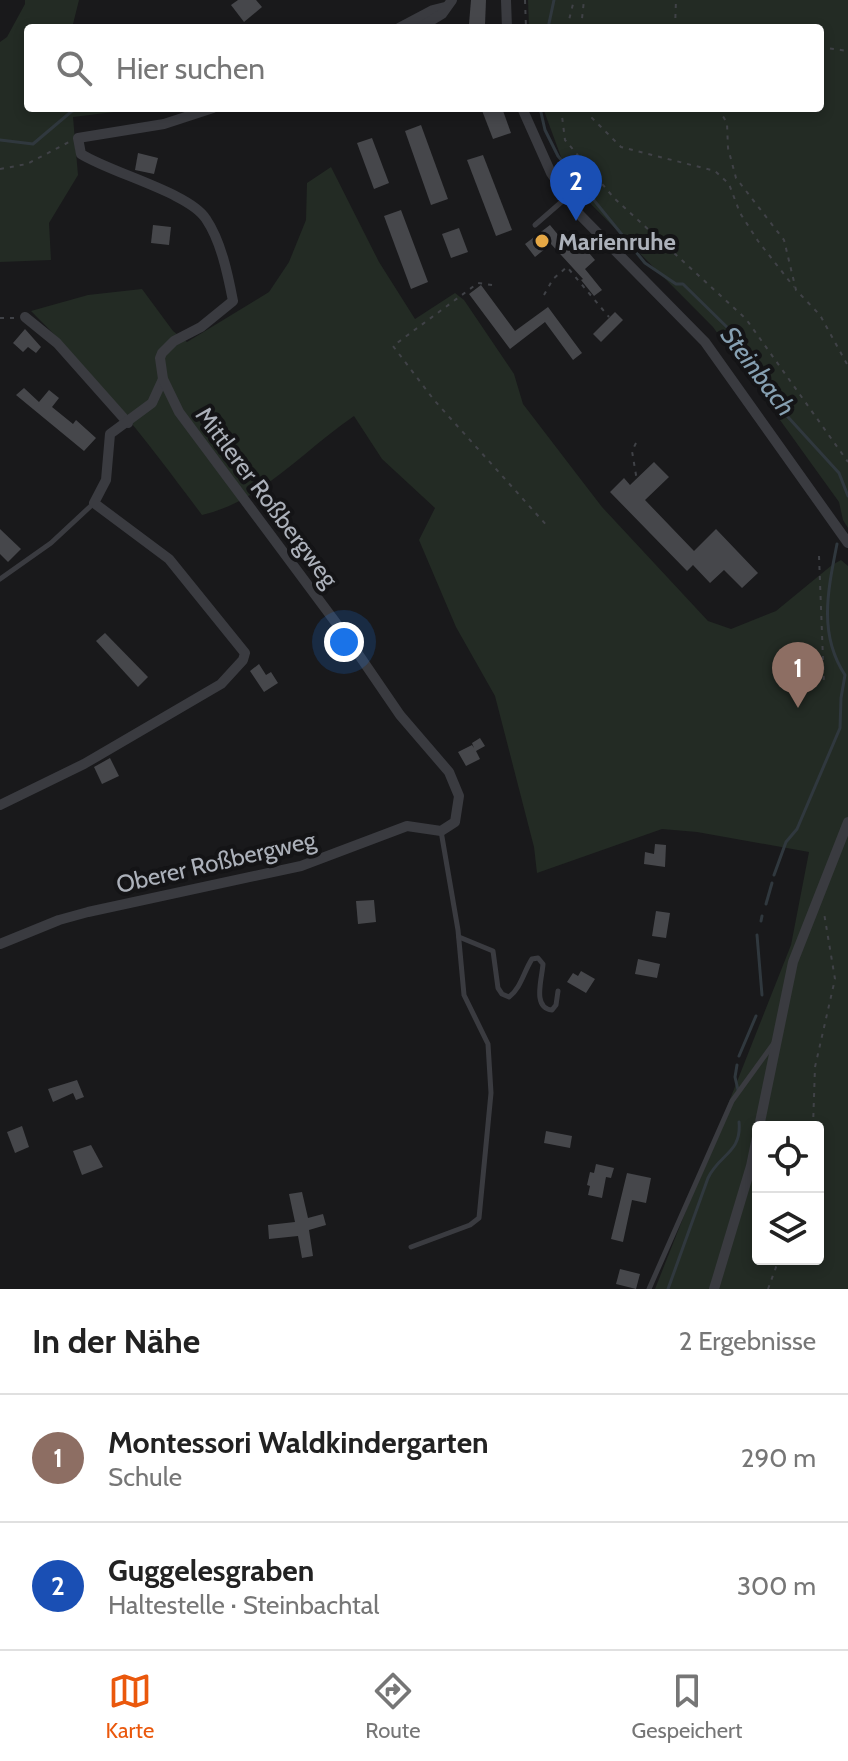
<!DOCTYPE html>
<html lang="de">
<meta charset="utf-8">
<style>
:root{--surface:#fff;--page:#f2f2f2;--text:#222;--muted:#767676;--line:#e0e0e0;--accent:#ea580c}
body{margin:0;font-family:Cabin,sans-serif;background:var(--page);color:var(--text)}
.controls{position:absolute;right:24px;bottom:24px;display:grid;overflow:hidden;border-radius:8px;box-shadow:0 4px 12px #0003}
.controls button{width:72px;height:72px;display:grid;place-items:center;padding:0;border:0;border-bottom:2px solid var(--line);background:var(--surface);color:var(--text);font:40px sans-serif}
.you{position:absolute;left:344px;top:642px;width:28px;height:28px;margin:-20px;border:6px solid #fff;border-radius:50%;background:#1a73e8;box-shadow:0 0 0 12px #1a73e833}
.badge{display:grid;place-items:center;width:52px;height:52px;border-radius:50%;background:var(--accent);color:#fff;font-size:26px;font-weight:700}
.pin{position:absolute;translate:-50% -66px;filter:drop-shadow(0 2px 4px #0008)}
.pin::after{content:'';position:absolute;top:42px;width:28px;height:24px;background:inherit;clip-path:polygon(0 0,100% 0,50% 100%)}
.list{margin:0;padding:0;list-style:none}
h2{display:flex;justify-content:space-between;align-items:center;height:104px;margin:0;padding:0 32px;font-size:34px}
h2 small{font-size:26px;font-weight:400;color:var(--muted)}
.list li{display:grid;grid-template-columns:52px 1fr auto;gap:24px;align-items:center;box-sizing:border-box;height:128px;padding:0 32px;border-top:2px solid var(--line)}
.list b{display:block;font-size:30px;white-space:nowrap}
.list p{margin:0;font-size:26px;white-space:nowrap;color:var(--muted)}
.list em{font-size:26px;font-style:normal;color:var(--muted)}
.icon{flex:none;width:44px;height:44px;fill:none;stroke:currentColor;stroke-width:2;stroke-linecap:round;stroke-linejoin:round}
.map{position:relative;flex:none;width:848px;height:1289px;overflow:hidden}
.search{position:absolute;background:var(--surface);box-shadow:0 4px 12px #0003;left:24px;right:24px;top:24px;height:88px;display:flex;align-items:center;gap:20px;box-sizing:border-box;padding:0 28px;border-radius:8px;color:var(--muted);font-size:30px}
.sheet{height:360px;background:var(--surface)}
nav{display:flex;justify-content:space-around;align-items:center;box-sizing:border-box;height:112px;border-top:2px solid var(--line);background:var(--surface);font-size:22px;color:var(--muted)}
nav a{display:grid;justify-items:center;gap:4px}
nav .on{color:var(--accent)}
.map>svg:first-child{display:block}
.green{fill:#232b24;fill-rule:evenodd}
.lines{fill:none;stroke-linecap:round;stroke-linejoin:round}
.stream{stroke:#30383e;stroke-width:3}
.building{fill:#46474b}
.path{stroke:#404247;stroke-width:2;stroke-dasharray:4 6;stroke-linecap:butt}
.lane{stroke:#3a3b40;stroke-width:5}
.street{stroke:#3a3b40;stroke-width:10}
.poi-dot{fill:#e6a845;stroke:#141416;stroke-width:3}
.labels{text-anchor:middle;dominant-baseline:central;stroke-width:8;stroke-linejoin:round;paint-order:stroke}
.poi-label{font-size:24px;font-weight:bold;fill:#acb1ba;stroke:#141416;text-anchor:start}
.street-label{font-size:24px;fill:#acb1ba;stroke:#141416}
.water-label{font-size:26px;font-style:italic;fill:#86a0b2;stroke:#141416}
</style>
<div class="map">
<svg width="848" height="1289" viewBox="0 0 848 1289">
<rect width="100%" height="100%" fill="#19191b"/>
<!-- green -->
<g class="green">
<polygon points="25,0 79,0 72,28 28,28 28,108 147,108 73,117 78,175 49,223 51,260 0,262 0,42 7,37 25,4"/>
<polygon points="528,0 848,0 848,528 843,520 839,502 713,327 571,184 543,108 820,108 820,28 529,28"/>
<path d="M331 167 379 262 415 319 455 293 464 300 514 374 523 404 582 481 602 507 708 621 731 629 776 611 832 565 841 560 848 566V1289H655L791 945 809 852 697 832 662 829 537 873 534 847 495 696 456 627 419 540 435 508 382 459 354 416C305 449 262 501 202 515 147 441 97 376 31 311L88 295 142 289 173 331 187 342 269 292 289 262 306 220 307 183ZM758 1127H818V1259H758Z"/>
</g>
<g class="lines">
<!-- stream -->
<g class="stream">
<polyline points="548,28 554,0"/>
<polyline points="540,108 545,130 558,156 645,263 676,284 683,284 733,333 754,373 777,405 839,473 848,496"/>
<polyline points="0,140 33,144 72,111 87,108"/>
<path d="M774 875 786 842 797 829 840 728 841 698 845 675C818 634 828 590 837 544"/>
<polyline points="766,904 772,883"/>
<polyline points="761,921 762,916"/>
<polyline points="757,935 762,995"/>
<polyline points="739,1056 756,1016"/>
<polyline points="737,1065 735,1077 738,1090"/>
<path d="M668 1289 708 1178C719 1154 742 1153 739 1122"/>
</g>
</g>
<!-- building -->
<g class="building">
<polygon points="238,0 256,0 262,7 244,22 231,5"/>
<polygon points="471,0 486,0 485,25 469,24"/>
<polygon points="481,108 502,108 511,133 493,139"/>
<polygon points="421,125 448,199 431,205 405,131"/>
<polygon points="372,138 389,183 374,189 357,143"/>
<polygon points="138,153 158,158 154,174 135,170"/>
<polygon points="483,155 512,230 496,236 467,160"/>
<polygon points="401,210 428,282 411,289 384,216"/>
<polygon points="153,225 171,227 169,245 151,243"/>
<polygon points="550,225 564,242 573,234 595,260 585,269 602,290 594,296 581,280 583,279 551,244 535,257 525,244"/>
<polygon points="459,228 468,252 451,258 442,234"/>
<polygon points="481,285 515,331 548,307 582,353 573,360 545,322 510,349 469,294"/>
<polygon points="615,312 623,320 601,342 593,334"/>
<polygon points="25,329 41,347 36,353 28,347 23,352 13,343"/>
<polygon points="24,388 39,402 49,390 59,398 52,407 73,424 76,420 96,438 84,451 16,395"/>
<polygon points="654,462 669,477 645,500 694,551 716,529 758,573 742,588 724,570 710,583 693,565 687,571 610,492 624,478 630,485"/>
<polygon points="0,529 21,549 8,562 0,554"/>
<polygon points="105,633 148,677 138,687 96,641"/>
<polygon points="259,664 266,675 271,672 278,683 264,692 250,671"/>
<polygon points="480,738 485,746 476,751 480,759 466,766 458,752 472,745 474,748 472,743"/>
<polygon points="110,758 119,776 102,784 94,767"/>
<polygon points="655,844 666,845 665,867 644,864 645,852 654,854"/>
<polygon points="374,900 376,922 358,924 356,901"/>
<polygon points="656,911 670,913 666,938 652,936"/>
<polygon points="638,959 660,964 657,978 635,974"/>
<polygon points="581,971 595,979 586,993 567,982 573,973 578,976"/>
<polygon points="77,1080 84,1097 76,1100 73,1093 53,1102 48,1089"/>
<polygon points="22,1126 29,1147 15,1153 7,1132"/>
<polygon points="546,1131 572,1136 570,1148 544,1143"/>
<polygon points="91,1145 103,1167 82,1175 73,1151"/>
<polygon points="596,1164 614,1168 611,1178 606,1177 602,1198 588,1195 590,1186 587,1185 590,1172 594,1173"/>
<polygon points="627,1173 651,1178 646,1203 632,1200 623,1242 611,1239"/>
<polygon points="302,1192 308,1218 323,1214 326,1225 309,1230 313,1256 302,1258 298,1236 269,1239 268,1225 295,1222 289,1194"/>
<polygon points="620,1269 640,1274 636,1289 616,1284"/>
</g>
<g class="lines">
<!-- path -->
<g class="path">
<polyline points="525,0 526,28"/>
<polyline points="567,28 574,0"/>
<polyline points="581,28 584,0"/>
<polyline points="675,28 676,0"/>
<polyline points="820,47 848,51"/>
<polyline points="561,108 565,140 614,198 746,319 848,462"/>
<polyline points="590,108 590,116 621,147 715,171 729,184 740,213 758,241 794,287"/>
<polyline points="690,108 694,112 700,108"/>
<polyline points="718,108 727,123 728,148 736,178 784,240 796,290 820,315 848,366"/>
<polyline points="0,169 27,164 69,142"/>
<polyline points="492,285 478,283 393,346 434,400 549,528"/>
<polyline points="544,295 553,279 567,267 609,317"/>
<polyline points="0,318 15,318"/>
<polyline points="636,443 632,451 637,481"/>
<polyline points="819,556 824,685"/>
<polyline points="813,1127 815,1067 835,979 824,913"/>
<polyline points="768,1289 779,1259"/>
</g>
<!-- lane -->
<g class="lane">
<polyline points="535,225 566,198"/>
<polyline points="0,579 51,543 94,503"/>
<path d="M459 937 493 951 498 988 502 994 509 997C521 988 524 971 532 959L538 958 543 964C542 979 532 1008 552 1010L556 1005 558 991"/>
<polyline points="411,1247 470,1225 479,1218 491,1093 488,1044 464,995 458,930 441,831"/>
<polyline points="649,1289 732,1101 774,1043"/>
</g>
<!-- street -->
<g class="street">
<polyline points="506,0 507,28"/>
<polyline points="399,28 433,10 445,7"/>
<polyline points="419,28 442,14 452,0"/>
<polyline points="522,108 551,173 578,213 705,342 848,543"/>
<polyline points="25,317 57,343 128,423"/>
<polyline points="0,805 84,764 221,684 243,660 245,653 169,559 94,503 106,480 110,434 152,403 163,379"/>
<path d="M0 944 59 920 88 912 301 866 407 826 441 831 455 822 459 796 449 772 400 715 348 639 179 412 163 379 160 358 162 353 174 341 201 327 233 301C228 275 221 241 206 219 190 193 111 173 81 154L78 138 164 124 213 108"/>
<polyline points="759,1127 793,962 848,822"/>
<polyline points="714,1289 751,1166 758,1132"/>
</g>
</g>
<!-- markers -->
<circle class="poi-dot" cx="542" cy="241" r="8"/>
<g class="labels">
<!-- poi labels -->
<g class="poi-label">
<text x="558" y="241">Marienruhe</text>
</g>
<!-- street labels -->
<g class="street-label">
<text transform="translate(267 497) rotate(53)">Mittlerer Roßbergweg</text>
<text transform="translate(216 862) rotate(-13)">Oberer Roßbergweg</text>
</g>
<!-- water labels -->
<g class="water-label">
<text transform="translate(758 371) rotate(53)">Steinbach</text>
</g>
</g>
</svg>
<div class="controls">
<button><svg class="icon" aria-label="locate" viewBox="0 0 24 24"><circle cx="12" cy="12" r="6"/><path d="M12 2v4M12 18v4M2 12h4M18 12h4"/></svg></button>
<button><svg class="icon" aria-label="layers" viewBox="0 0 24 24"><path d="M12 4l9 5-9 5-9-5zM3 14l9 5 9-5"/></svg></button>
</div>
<div class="you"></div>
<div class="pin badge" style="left:798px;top:708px;background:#8d6e63">1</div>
<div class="pin badge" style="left:576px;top:221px;background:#1a4fb4">2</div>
<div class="search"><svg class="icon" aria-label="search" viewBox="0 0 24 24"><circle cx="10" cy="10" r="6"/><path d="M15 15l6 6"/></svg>Hier suchen</div>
</div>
<section class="sheet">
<h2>In der Nähe<small>2 Ergebnisse</small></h2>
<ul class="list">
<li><span class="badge" style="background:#8d6e63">1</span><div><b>Montessori Waldkindergarten</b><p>Schule</p></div><em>290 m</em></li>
<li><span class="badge" style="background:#1a4fb4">2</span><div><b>Guggelesgraben</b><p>Haltestelle · Steinbachtal</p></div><em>300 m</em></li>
</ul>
</section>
<nav>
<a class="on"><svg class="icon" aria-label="map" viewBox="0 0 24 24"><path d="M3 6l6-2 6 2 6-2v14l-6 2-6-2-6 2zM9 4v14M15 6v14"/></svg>Karte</a>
<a><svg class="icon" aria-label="directions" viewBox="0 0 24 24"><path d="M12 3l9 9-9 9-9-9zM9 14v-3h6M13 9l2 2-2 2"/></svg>Route</a>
<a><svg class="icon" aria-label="saved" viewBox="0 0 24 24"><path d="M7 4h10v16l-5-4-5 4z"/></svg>Gespeichert</a>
</nav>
